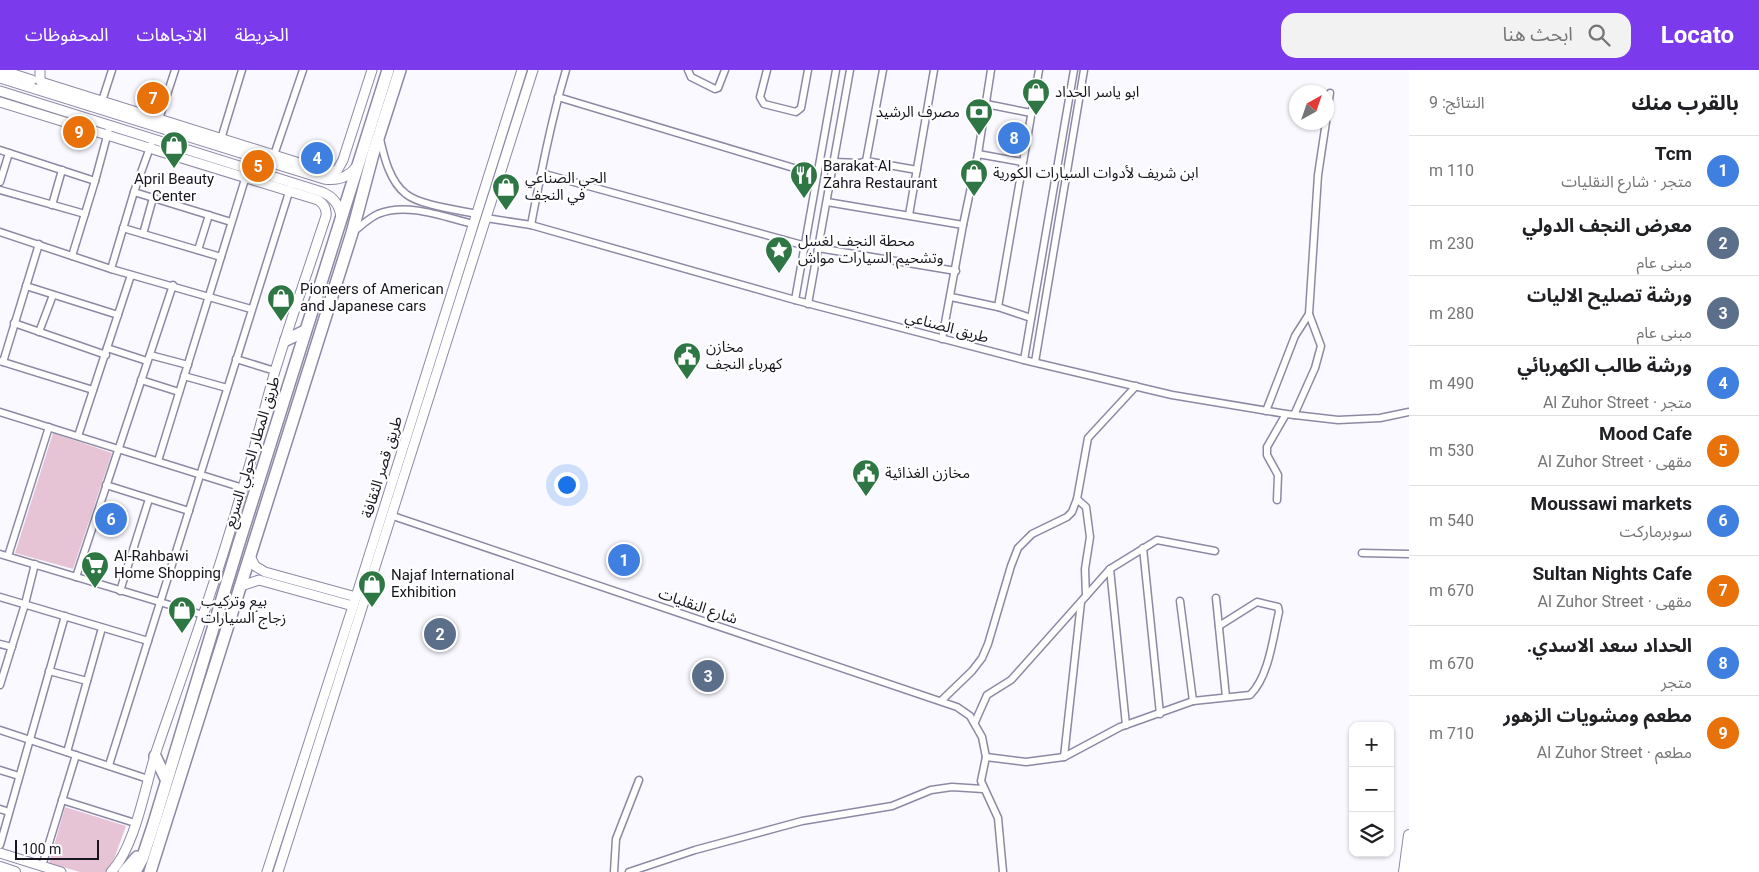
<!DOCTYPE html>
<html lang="ar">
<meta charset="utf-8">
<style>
:root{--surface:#fff;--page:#f2f2f2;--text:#202124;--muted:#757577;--line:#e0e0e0;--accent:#7c3aed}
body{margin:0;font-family:Roboto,"Noto Sans Arabic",sans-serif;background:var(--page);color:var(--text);direction:rtl}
.controls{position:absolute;right:15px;bottom:15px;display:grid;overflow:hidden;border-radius:10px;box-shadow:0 1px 4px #0004}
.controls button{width:45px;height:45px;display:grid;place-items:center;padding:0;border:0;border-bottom:1px solid var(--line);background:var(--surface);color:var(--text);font:25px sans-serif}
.compass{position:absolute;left:1289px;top:15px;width:45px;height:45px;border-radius:50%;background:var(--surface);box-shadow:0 1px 4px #0004;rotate:40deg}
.scale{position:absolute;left:15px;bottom:12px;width:84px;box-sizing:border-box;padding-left:5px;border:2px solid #171620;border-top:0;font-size:14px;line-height:18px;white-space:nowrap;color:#171620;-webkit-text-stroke:4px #fff;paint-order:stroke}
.you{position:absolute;left:566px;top:414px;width:18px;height:18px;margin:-12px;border:4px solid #fff;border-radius:50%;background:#1a73e8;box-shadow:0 0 0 8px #1a73e833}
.badge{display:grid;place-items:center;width:32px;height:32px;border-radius:50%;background:var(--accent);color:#fff;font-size:16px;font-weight:700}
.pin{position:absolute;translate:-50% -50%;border:2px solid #fff;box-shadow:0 1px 5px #0006}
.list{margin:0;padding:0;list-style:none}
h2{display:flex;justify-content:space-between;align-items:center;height:65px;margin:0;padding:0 20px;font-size:21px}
h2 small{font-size:16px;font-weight:400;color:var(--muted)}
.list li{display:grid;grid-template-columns:32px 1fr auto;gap:15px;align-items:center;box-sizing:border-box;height:70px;padding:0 20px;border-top:1px solid var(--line)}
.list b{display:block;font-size:19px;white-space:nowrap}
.list p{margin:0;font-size:16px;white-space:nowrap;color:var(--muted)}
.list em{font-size:16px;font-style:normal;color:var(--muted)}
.icon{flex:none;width:28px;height:28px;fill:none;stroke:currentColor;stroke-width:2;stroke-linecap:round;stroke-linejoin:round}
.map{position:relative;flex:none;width:1409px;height:802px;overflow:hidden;direction:ltr}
header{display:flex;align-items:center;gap:30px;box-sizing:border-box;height:70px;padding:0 25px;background:var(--accent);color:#fff}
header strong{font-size:24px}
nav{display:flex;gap:28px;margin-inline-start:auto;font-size:18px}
.search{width:350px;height:45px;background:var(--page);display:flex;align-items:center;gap:12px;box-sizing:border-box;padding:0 18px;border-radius:15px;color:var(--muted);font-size:19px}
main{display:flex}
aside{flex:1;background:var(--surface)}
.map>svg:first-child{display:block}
.green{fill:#e7c4d5}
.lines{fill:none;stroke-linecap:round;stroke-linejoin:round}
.street-casing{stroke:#8d89a5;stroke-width:9}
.secondary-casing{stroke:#8d89a5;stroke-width:11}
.primary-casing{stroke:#8d89a5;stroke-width:12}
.highway-casing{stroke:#8d89a5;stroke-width:14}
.street{stroke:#fff;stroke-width:6}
.secondary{stroke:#fff;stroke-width:9}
.primary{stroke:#fff;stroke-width:10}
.highway{stroke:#fff;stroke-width:11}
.labels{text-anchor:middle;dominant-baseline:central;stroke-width:4.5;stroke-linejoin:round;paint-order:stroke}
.poi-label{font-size:15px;fill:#171620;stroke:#fff;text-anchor:start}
.street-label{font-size:15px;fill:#171620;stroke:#fff}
</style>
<header>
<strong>Locato</strong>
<div class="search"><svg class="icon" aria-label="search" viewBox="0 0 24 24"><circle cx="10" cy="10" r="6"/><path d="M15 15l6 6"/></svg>ابحث هنا</div>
<nav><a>الخريطة</a><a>الاتجاهات</a><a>المحفوظات</a></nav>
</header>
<main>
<aside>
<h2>بالقرب منك<small>النتائج: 9</small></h2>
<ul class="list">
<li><span class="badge" style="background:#3f7fe0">1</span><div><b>Tcm</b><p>متجر · شارع النقليات</p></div><em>110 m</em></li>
<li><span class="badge" style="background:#5c6f8a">2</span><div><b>معرض النجف الدولي</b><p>مبنى عام</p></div><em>230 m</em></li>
<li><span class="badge" style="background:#5c6f8a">3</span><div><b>ورشة تصليح الاليات</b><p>مبنى عام</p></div><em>280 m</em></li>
<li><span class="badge" style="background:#3f7fe0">4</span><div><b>ورشة طالب الكهربائي</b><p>متجر · Al Zuhor Street</p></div><em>490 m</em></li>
<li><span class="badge" style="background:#e8710a">5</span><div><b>Mood Cafe</b><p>مقهى · Al Zuhor Street</p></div><em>530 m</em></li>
<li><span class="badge" style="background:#3f7fe0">6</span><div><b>Moussawi markets</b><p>سوبرماركت</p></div><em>540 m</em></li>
<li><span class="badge" style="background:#e8710a">7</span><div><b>Sultan Nights Cafe</b><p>مقهى · Al Zuhor Street</p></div><em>670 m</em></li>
<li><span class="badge" style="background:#3f7fe0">8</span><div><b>الحداد سعد الاسدي.</b><p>متجر</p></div><em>670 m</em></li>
<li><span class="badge" style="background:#e8710a">9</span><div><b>مطعم ومشويات الزهور</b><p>مطعم · Al Zuhor Street</p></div><em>710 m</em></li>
</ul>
</aside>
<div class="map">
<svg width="1409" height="802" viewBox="0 0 1409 802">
<rect width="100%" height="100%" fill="#f9f9ff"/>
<!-- green -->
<g class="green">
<polygon points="53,363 112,383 73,499 15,483"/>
<polygon points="65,737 126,756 114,789 107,802 80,802 49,793"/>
</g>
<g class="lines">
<!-- street casing -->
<g class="street-casing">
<g id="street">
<polyline points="688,0 691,7 715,19 718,18 725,0"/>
<polyline points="767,0 760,27 764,34 796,42 801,38 808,0"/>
<polyline points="558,27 817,105"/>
<polyline points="102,31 112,0"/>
<polyline points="986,34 1031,43"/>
<polyline points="1326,48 1330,23"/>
<polyline points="159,49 175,0"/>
<polyline points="221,69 242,0"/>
<path d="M380 69C384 87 390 112 406 124 419 135 458 140 477 144"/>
<polyline points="0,80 95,111"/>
<polyline points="978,84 1022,92"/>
<polyline points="274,85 303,0"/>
<polyline points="866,91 883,0"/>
<polyline points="834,92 860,93 866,91 917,100"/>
<polyline points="541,103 806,176"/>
<polyline points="0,112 9,83"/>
<polyline points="0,120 85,144"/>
<polyline points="134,122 231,152"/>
<polyline points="827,132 963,155"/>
<polyline points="52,135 62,100"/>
<polyline points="909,145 934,0"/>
<polyline points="486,148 531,155 795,230 1024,290 1172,325 1286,344 1338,350 1380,348 1409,342"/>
<path d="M531 155C541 103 551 51 566 0"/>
<polyline points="123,158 221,187"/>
<polyline points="0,162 111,199 251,239"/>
<path d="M353 162C361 156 369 148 378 144 407 132 444 147 473 154"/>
<polyline points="143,164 153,128"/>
<polyline points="818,178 956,201"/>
<polyline points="198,180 209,145"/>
<polyline points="72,186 95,111 110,55"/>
<polyline points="111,199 134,122 153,69"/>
<polyline points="26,216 118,245"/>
<polyline points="951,227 998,237 1031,248"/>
<polyline points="795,230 836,0"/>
<polyline points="808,234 850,0"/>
<polyline points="998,237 1039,0"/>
<polyline points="14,253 106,285"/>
<polyline points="39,262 53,225"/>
<polyline points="942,269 963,155 978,84 991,0"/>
<polyline points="107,278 147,291"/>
<polyline points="150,285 188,295"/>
<polyline points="236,289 275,301"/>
<polyline points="1024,290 1074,0"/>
<polyline points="0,291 93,320"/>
<polyline points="3,292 39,174"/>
<polyline points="1035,292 1084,0"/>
<polyline points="184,306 227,318"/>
<polyline points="141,310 179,322"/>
<polyline points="1266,341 1295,266 1309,244 1318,105 1326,52"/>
<polyline points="0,342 243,418"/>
<polyline points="1294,345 1315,298 1321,276 1309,244"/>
<polyline points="78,366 131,205"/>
<polyline points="158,391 246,106"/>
<polyline points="106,415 189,441"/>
<polyline points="1077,429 1086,437 1090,467 1085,499 1086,526"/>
<polyline points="1277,430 1278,405 1267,385 1267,377 1286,344"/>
<polyline points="390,445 957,637 970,646 982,667 986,687 981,711 998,748 1003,802"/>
<polyline points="1143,478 1160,644"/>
<polyline points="1362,483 1409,484"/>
<polyline points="0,484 203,545"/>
<polyline points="8,486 49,357"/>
<polyline points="1110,499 1126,655"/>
<polyline points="76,507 173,215"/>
<polyline points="120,521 149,429"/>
<polyline points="0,527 148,571"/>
<polyline points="1216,528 1226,627"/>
<polyline points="1180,531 1193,631"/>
<polyline points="0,574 12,577"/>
<polyline points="49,601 87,611"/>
<polyline points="0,615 25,534 35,494"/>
<polyline points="942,630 972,601 982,588 988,574 1011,496 1018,478 1032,464 1067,447 1072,442 1077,429 1088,368 1136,316"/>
<polyline points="975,652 987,625 1011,610 1110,499 1157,470 1215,481"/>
<polyline points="0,660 148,709"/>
<polyline points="67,682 102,558"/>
<path d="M986 687 1026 692 1064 687 1120 657 1193 631 1250 625C1269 607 1273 567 1279 542L1278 537 1257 532 1219 556"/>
<polyline points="1064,687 1081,532"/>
<polyline points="109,695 290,119"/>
<polyline points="0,700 19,706"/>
<polyline points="62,730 135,753"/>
<polyline points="0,739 9,742"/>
<polyline points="0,775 65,546"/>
<polyline points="42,796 76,685"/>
<polyline points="614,802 616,769 639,710"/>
<polyline points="629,802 695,780 802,751 892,736 931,720 952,717 983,719"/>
</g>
</g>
<!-- secondary casing -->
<g class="secondary-casing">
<g id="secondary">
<polyline points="1,0 32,10"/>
<polyline points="40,0 40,10 44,17"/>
<path d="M0 8 324 109C338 111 349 107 357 96"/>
<polyline points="41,12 331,103 338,99 343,90 372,0"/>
<path d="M0 21 322 122C334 127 340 135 341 148"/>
<path d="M0 32 318 130C324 134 327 139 326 146 309 198 291 249 275 301 264 339 255 379 243 417 218 506 187 592 157 679 145 715 136 776 111 802"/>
<polyline points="250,486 255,496 265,502 356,527"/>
<polyline points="241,516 259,510 353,536"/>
<polyline points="0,783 61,802"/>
<polyline points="267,802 356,527 522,0"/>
<polyline points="278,802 533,0"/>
</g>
</g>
<!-- primary casing -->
<g class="primary-casing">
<g id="primary">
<polyline points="0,797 15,802"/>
<polyline points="1404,802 1409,765"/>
</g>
</g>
<!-- highway casing -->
<g class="highway-casing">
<g id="highway">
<polyline points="286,270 305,261"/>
<polyline points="155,686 166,709"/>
<polyline points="124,802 137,787"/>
<polyline points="135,802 142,789 153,756 239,473 388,0"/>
<polyline points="150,802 352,163 373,84 400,0"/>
</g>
</g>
<!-- street -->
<use href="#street" class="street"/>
<!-- secondary -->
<use href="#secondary" class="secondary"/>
<!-- primary -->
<use href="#primary" class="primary"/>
<!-- highway -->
<use href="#highway" class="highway"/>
</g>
<!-- icons -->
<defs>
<g id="shop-pin" transform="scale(1.4375)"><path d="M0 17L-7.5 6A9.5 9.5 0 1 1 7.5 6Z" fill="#2e7643" stroke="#fff"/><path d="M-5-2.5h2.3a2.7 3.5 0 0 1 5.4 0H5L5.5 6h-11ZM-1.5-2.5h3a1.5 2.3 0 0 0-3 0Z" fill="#fff"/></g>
<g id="bank-pin" transform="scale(1.4375)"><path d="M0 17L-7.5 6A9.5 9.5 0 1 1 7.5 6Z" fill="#2e7643" stroke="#fff"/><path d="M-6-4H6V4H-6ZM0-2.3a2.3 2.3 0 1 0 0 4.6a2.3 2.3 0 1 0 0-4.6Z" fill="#fff"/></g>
<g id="restaurant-pin" transform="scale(1.4375)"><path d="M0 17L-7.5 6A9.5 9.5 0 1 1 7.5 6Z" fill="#2e7643" stroke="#fff"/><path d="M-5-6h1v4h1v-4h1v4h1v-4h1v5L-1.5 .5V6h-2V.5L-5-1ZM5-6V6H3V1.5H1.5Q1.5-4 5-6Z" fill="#fff"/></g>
<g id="sight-pin" transform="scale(1.4375)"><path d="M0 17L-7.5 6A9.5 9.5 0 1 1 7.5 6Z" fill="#2e7643" stroke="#fff"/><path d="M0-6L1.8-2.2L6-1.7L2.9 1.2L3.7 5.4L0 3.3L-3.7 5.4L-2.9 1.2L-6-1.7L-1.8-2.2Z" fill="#fff"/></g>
<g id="civic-pin" transform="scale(1.4375)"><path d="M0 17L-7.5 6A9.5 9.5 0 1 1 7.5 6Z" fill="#2e7643" stroke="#fff"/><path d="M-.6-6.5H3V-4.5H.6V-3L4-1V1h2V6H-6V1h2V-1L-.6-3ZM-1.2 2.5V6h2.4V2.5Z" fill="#fff"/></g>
<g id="supermarket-pin" transform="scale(1.4375)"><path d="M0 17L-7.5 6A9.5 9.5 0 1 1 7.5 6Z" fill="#2e7643" stroke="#fff"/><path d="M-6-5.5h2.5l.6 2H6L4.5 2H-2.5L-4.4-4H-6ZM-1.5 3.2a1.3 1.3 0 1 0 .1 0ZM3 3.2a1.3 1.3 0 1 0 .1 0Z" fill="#fff"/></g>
</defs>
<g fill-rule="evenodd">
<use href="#shop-pin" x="1036" y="22"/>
<use href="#bank-pin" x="979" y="42"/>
<use href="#shop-pin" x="174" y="75"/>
<use href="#shop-pin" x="974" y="103"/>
<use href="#restaurant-pin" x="804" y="105"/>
<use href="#shop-pin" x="506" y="117"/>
<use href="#sight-pin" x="779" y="180"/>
<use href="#shop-pin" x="281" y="228"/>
<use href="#civic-pin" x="687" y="286"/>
<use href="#civic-pin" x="866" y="403"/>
<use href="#supermarket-pin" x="95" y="495"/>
<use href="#shop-pin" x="372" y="514"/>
<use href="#shop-pin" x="182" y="540"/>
</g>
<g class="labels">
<!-- poi labels -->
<g class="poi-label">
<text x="1055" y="22">ابو ياسر الحداد</text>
<text x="960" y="42" text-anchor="end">مصرف الرشيد</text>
<text x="823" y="96">Barakat Al<tspan x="823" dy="17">Zahra Restaurant</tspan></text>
<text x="993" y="103">ابن شريف لأدوات السيارات الكورية</text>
<text x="525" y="108">الحي الصناعي<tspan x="525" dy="17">في النجف</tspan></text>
<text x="174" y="109" text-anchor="middle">April Beauty<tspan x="174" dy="17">Center</tspan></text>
<text x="798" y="171">محطة النجف لغسل<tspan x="798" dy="17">وتشحيم السيارات مواش</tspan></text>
<text x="300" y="219">Pioneers of American<tspan x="300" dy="17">and Japanese cars</tspan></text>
<text x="706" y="277">مخازن<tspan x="706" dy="17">كهرباء النجف</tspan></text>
<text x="885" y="403">مخازن الغذائية</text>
<text x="114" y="486">Al-Rahbawi<tspan x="114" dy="17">Home Shopping</tspan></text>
<text x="391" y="505">Najaf International<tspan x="391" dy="17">Exhibition</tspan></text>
<text x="201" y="531">بيع وتركيب<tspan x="201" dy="17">زجاج السيارات</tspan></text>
</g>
<!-- street labels -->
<g class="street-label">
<text transform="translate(947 257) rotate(15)">طريق الصناعي</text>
<text transform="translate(252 382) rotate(-73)">طريق المطار الحولي السريع</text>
<text transform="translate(382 397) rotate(-73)">طريق قصر الثقافة</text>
<text transform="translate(698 536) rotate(19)">شارع النقليات</text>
</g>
</g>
</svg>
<div class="controls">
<button>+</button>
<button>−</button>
<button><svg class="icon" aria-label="layers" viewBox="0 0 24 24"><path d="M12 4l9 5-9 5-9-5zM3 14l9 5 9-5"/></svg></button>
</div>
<svg class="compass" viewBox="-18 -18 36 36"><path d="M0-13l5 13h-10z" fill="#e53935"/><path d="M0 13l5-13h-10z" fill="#757577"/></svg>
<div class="scale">100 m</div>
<div class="you"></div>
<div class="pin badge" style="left:624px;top:490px;background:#3f7fe0">1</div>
<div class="pin badge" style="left:440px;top:564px;background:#5c6f8a">2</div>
<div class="pin badge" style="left:708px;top:606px;background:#5c6f8a">3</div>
<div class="pin badge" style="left:317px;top:88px;background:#3f7fe0">4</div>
<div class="pin badge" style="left:258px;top:96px;background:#e8710a">5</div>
<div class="pin badge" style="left:111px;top:449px;background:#3f7fe0">6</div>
<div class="pin badge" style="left:153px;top:28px;background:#e8710a">7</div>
<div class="pin badge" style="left:1014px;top:68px;background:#3f7fe0">8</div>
<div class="pin badge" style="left:79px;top:62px;background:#e8710a">9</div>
</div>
</main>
